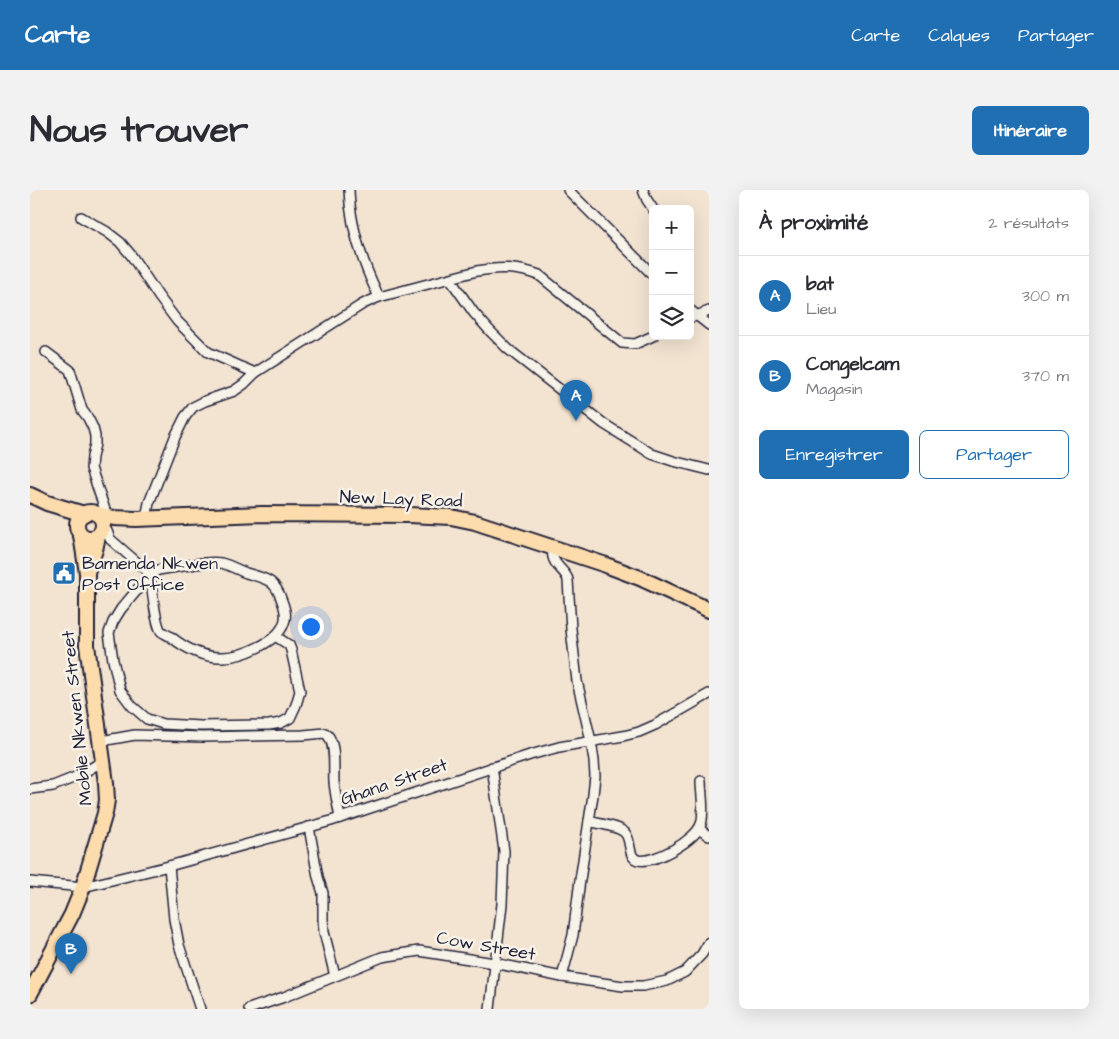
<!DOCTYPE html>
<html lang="fr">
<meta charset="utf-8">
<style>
:root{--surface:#fff;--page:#f2f2f3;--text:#2b2b33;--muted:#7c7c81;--line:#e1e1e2;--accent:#1f6fb2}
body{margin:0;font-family:"Architects Daughter",sans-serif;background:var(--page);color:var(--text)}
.controls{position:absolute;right:15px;top:15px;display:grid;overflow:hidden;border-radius:8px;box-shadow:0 5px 20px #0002}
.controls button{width:45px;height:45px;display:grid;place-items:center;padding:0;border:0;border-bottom:1px solid var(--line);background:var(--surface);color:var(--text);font:25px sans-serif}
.you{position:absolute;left:280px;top:436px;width:18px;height:18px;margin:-12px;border:4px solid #fff;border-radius:50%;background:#1a73e8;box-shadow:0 0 0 8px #1a73e833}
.badge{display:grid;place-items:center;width:32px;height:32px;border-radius:50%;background:var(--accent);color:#fff;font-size:16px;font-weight:700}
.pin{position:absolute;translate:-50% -41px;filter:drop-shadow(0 1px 2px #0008)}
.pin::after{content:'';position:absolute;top:26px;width:18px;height:15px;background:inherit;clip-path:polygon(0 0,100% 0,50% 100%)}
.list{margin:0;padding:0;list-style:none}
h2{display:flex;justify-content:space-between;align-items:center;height:65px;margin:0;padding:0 20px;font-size:21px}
h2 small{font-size:16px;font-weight:400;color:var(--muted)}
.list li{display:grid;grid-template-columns:32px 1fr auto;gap:15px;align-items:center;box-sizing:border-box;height:80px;padding:0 20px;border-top:1px solid var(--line)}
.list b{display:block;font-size:19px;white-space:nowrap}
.list p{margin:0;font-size:16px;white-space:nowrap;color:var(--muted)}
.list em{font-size:16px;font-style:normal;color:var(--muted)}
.actions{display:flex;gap:10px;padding:15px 20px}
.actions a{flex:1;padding:11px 0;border:1px solid var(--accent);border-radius:8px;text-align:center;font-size:18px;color:var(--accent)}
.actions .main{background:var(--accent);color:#fff}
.icon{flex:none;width:28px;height:28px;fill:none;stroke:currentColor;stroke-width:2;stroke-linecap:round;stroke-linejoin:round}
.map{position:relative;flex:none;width:679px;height:819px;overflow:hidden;border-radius:8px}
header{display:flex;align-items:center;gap:30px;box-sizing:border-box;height:70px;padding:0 25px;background:var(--accent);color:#fff}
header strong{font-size:24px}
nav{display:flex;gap:28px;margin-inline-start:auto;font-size:18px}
.intro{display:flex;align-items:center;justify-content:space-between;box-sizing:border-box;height:120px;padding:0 30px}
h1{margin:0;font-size:35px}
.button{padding:12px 22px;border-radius:8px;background:var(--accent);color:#fff;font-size:18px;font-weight:700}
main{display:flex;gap:30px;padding:0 30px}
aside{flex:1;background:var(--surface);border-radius:8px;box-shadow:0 5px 20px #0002}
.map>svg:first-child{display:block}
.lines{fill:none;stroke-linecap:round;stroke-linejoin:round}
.minor-casing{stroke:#22223b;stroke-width:12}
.highway-casing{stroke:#22223b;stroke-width:18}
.minor{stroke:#f7f3e8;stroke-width:9}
.highway{stroke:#fcdcac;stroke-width:14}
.labels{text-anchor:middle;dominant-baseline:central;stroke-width:5;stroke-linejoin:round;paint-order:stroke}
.street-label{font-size:18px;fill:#22223b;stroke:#f7f3e8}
.poi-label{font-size:18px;fill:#22223b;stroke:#f7f3e8;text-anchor:start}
</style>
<header>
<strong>Carte</strong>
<nav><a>Carte</a><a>Calques</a><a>Partager</a></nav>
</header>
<div class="intro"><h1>Nous trouver</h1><a class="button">Itinéraire</a></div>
<main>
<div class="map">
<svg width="679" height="819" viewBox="0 0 679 819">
<rect width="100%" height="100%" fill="#f3e3d1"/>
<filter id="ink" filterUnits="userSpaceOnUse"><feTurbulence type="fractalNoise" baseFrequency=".02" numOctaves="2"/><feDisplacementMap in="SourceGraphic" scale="10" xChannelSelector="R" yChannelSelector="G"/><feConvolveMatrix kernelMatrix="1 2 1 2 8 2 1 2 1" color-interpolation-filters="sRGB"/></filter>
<g filter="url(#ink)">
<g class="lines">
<!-- minor casing -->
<g class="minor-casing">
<g id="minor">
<path d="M319 0C320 36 333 74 349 107"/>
<polyline points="538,0 623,85"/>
<polyline points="613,0 617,10 623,19"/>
<polyline points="51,27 77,42 90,52 101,65 129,107 147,131 178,162 225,183"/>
<polyline points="420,89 444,123 460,141 478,159 574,234 622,264 643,271 679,280"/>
<polyline points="660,120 679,135"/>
<polyline points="663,127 679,121"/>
<polyline points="16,162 40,180 52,220 58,228 63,238 65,246 65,254 62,267 61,278 77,326"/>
<path d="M116 328 119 313 145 247 155 227 163 217 175 211 204 201 214 194 225 183 333 114 349 107 447 81C469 77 487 77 509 85L592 153 605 154 623 146"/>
<polyline points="77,341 80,349 117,381 120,385 91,419 83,432 79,443 83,470 90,500 102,516 117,529 133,534 171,536 239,535 251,533 260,528 266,515 270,501 261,460 259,455 245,446"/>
<path d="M523 358C523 361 522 364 523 367 525 377 536 381 538 390L541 439 547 491 561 551 564 571 565 586 563 605 550 690 543 745 532 787"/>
<path d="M172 373C178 373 185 372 191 373 200 375 208 380 216 383 236 389 245 389 252 411 255 419 257 426 254 433 248 452 212 467 193 467 174 468 155 458 141 447 138 445 133 443 131 441 125 433 122 396 120 385L128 380Z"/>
<path d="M71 551 105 545 172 547 273 545 295 543C307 550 303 579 304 592 305 604 308 616 310 628"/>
<polyline points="0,599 23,596 48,586 73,571"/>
<path d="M559 631C568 634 589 636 595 643 602 650 597 667 608 670 624 674 666 650 671 634 675 624 671 602 671 591"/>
<polyline points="279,637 288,687 293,703 293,729 294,742 305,786"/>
<polyline points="669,639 679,646"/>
<polyline points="139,676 144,729 149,755 170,819"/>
<polyline points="0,692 53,697 139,676 301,631 500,565 529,557 593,546 609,542 625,535 679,504"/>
<polyline points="219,819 254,807 352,767 389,761 464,773 532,787 593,796 613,796 637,791 655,782 672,764 679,752"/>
<polyline points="460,819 472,714 474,661 462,577"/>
</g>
</g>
<!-- highway casing -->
<g class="highway-casing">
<g id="highway">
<polyline points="0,305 17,313 54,324"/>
<circle cx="60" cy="335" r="13"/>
<polyline points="67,324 84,328 106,329 232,324 379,325 421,327 445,332 573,374 610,388 679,420"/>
<polyline points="57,382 65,360 68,346"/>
<polyline points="0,804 42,724 53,697 75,623 77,610 76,593 57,455 57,383 51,345"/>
</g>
</g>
<!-- minor -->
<use href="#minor" class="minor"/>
<!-- highway -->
<use href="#highway" class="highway"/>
</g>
</g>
<!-- icons -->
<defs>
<g id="civic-square" transform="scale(1.25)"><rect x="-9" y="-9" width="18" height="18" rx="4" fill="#1f6fb2" stroke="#f7f3e8"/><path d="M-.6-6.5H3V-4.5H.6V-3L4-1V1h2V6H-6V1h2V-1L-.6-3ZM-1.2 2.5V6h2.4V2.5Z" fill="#fff"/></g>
</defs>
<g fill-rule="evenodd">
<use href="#civic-square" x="34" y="383"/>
</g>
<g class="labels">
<!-- street labels -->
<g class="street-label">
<text transform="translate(371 309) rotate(2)">New Lay Road</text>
<text transform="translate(47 528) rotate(-96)">Mobile Nkwen Street</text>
<text transform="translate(364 592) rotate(-19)">Ghana Street</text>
<text transform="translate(456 756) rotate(10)">Cow Street</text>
</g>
<!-- poi labels -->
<g class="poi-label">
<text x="52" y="373">Bamenda Nkwen<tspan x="52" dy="21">Post Office</tspan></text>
</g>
</g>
</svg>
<div class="controls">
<button>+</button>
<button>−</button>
<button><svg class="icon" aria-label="layers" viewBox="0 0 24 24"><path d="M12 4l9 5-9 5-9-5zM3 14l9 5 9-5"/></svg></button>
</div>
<div class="you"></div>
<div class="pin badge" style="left:546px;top:231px">A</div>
<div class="pin badge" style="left:41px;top:784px">B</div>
</div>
<aside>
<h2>À proximité<small>2 résultats</small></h2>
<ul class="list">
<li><span class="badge">A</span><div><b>bat</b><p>Lieu</p></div><em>300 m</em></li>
<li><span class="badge">B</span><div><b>Congelcam</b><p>Magasin</p></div><em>370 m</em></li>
</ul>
<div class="actions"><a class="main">Enregistrer</a><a>Partager</a></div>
</aside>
</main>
